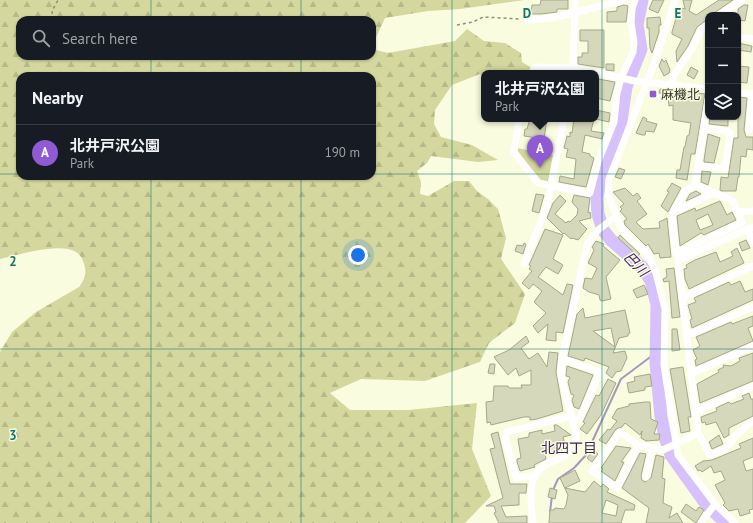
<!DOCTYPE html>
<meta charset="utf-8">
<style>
:root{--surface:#171b24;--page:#20242c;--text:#f1f3f6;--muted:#9ea1a6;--line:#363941;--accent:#8f5bd4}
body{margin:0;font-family:"PT Sans","Noto Sans JP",sans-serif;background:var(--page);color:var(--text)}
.controls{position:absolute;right:12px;top:12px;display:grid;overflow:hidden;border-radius:8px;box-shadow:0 1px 3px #0004}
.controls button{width:36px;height:36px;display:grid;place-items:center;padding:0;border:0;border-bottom:1px solid var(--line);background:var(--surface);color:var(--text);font:20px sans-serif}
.you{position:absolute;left:358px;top:255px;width:14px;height:14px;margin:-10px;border:3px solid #fff;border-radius:50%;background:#1a73e8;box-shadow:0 0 0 6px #1a73e833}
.badge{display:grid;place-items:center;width:26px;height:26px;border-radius:50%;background:var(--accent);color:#fff;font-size:13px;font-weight:700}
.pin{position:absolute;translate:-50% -33px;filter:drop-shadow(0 1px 2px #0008)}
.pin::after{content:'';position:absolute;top:21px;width:14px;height:12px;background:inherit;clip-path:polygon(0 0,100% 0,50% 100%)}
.popup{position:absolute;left:481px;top:70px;width:118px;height:52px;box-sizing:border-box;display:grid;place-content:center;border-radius:8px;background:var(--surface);filter:drop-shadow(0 1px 3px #0005);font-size:13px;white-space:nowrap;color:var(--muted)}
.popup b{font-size:15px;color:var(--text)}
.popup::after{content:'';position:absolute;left:50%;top:100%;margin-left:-8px;border:8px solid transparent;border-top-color:var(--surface)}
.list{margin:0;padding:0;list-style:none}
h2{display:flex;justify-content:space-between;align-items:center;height:52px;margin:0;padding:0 16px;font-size:17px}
h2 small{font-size:13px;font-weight:400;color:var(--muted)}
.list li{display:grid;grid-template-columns:26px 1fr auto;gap:12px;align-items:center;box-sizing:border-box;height:56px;padding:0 16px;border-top:1px solid var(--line)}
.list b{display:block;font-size:15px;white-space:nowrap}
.list p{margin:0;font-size:13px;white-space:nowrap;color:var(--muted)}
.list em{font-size:13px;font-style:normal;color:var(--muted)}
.icon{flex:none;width:22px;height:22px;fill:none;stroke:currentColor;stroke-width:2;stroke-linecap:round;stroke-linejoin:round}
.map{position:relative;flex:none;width:753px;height:523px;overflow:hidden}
.search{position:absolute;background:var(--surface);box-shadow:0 1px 3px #0004;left:16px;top:16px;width:360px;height:44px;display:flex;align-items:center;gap:10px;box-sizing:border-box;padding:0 14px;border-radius:12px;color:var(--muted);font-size:15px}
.panel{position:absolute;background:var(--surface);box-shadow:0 1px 3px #0004;left:16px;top:72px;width:360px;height:108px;border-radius:12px}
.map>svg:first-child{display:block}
.forest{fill:url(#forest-firs);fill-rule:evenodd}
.park{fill:#d4d89e}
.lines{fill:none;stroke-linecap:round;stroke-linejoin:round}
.stream{stroke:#a697be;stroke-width:2}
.river{stroke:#d7c1fd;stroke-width:13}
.building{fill:#d6d8bc;stroke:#a5a78c;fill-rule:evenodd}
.path{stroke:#8d8f7c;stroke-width:1.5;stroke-dasharray:3 3;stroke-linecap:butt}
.minor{stroke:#fff;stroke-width:7}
.grid{fill:none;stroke:#0f766e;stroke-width:1;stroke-opacity:0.55}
.poi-dot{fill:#8f5bd4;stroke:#f9fcdf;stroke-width:1.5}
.labels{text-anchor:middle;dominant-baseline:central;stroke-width:3;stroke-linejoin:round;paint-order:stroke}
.poi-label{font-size:13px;fill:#34352a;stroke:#f9fcdf;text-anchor:start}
.water-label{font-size:14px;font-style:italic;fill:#402165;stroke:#f9fcdf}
.neighbourhood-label{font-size:14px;fill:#3d245e;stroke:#f9fcdf}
.grid-label{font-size:13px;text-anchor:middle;font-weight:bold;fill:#0f766e;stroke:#f9fcdf;stroke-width:3;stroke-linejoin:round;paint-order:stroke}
</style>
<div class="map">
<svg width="753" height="523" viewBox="0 0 753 523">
<defs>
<pattern id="forest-firs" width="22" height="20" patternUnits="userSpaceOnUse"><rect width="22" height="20" fill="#d4d89e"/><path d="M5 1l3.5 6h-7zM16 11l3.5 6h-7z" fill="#b7ba88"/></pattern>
</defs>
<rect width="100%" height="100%" fill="#f9fcdf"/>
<!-- forest -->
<path class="forest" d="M0 0H524L460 9 428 11 385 18 372 46V20H20V56H372V49L388 53 455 41 467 29 484 41 505 43 521 53 522 62 530 67 529 73H484V77L480 74 452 85 435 110 434 124 441 137 472 145 498 160 478 162 431 156 427 163 417 171 421 182 420 194 428 196 454 181H469L477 191 488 199 498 209 506 238 501 259 525 294 515 323 489 343 480 362 425 381 361 379 330 393 350 410H409L477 403 472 449 491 496 465 523H0V352L12 332 36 312 79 287C85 279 87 273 84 264 83 260 80 254 76 252 60 242 18 255 0 259ZM20 76H372V176H20Z"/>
<!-- park -->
<polygon class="park" points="517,148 553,155 548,182 541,180 517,152"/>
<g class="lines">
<!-- stream -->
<g class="stream">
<polyline points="553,490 558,479 574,468 586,455 621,379 657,352"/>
<polyline points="550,512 552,496"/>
</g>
<!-- river -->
<polyline class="river" points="642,0 637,25 641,49 626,87 620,128 605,164 597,197 598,214 603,230 611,240 643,268 651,281 657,305 656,363 661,417 665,437 671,455 706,504 726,523"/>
</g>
<!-- building -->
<g class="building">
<polygon points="541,0 568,0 568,9 557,9 557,12 541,14 531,14 532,5 540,5"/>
<polygon points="653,0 664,0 658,13 649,9"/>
<polygon points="683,0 692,0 689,11 696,15 719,0 733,0 711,15 708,15 708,19 697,27 688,46 677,62 676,51 682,39 672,34 672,32 678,11 681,8 685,9"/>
<polygon points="624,5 628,6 626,22 607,22 607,12 617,11 617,7"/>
<polygon points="744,5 748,5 745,21 738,20 738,9"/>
<polygon points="660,17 661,25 659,25 659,32 652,53 650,48 649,28 647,28 647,18"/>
<polygon points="580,30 604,30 604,68 578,64 578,57 582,57 582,53 588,53 588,41 580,41"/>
<polygon points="738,43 752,46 751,52 738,50"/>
<polygon points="662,59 664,62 666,60 670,70 669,73 664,76 659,66"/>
<polygon points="606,64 614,64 614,71 606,70"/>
<polygon points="738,66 749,67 747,83 738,82"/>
<polygon points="691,67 698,71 694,79 687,75"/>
<polygon points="598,79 615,82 610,101 596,98"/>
<polygon points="660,89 669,90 668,94 659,93"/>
<polygon points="685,91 705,94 695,154 691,154 687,180 676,178 677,170 680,170 684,147 685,147 687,136 689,135 691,123 673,120 673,105 669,106 668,97 680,96 679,92"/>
<polygon points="738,97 747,98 744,130 746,137 753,137 753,150 747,149 746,157 741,156 739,177 738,177 736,191 721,191 720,190 721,177 728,178 734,138 738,138"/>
<polygon points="596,110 610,113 609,122 596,119"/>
<polygon points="643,117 647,119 646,121 657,124 654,132 646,131 645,135 642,135 636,133"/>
<polygon points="710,117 728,118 728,126 709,124"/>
<polygon points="530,119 547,119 544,139 524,136 525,129 527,129"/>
<polygon points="574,119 594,119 591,131 604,133 602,139 585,135 582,152 590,154 590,156 594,158 586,187 559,182 560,176 574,179 576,159 566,157 568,149 564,148 567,136 570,137 570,132 572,133"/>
<polygon points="708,134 720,138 714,163 704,162 704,160"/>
<polygon points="619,168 625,170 621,179 615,177"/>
<polygon points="702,171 711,172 708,185 701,182"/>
<polygon points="672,183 681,188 668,212 661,206 669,192 667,191"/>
<polygon points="625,188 633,196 637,193 641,198 637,201 647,214 636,222 643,229 660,228 659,222 667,218 671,257 660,258 659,253 654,254 648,244 646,246 625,225 624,221 627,219 620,211 622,209 620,207 624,204 613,192"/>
<polygon points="696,191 701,194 686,201 690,194"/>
<polygon points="536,194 544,195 539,213 532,211"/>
<polygon points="560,195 566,201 555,214 566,223 568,221 570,222 577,215 578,209 572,202 574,195 590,198 588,213 590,212 591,218 579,221 587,229 578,240 572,238 571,239 564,233 563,234 547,218 553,203"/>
<path d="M720 201 727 215 732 212 736 220 704 235 701 233 680 246 677 216 695 208 696 211ZM708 214 713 225 700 230 696 220Z"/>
<polygon points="545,229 563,235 553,259 563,265 558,274 546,267 538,277 563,295 567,284 573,285 563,333 556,332 556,341 546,340 548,324 538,333 533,326 546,313 534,302 542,291 533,284 529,289 522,283 532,271 529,269 531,266 529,265"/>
<polygon points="620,235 640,254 638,256 618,238"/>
<polygon points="746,240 750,248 742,251 739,243"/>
<polygon points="596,241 604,244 603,246 620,260 606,277 611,299 602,301 600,300 599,295 589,292 583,288 585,278 592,279 597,268 588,263 594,250 592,247"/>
<polygon points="524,243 526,244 523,254 515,251 517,245 523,246"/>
<polygon points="737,248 744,263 689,289 685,279 684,269 687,268 686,265 695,260 716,252 720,262 733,256 731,252"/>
<polygon points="674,268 680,317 672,318 669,281 664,282 663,279 667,277 666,269"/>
<polygon points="740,281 745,292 753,289 753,300 692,328 690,320 692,319 688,305 696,302 694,298 729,282 731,285"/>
<polygon points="644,285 648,294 637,298 633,290"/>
<path d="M583 308 585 318 625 310 630 333 628 334V336L619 338 613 353 625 351 627 358 621 371 616 372 612 378 606 373 609 367 585 358 584 361 568 356 577 314ZM611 328 615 347 593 331Z"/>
<polygon points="753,316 753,326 748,328 753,341 696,366 695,360 697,359 693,350 700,346 696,337 731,322 732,324"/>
<polygon points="672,329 677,329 680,350 672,351"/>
<polygon points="526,336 529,342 521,348 529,359 538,353 547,367 549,352 558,353 556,372 563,411 537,419 530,420 530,417 524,417 491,425 490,422 487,423 486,402 493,401 494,386 508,386 509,388 522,388 521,385 531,385 531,370 519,376 516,368 508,375 494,357 509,350"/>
<polygon points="753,353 753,381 700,403 697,384 719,372 718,370 724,367 723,365 731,366 740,361 739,358"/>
<polygon points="490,364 495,364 494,374 488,373"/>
<polygon points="567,366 593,375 579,409 574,407 572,400 574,395 571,394 568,382 570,377 566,376"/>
<polygon points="683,367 691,417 688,417 690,431 681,433 670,369"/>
<polygon points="650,374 652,386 645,387 645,390 629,393 627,383 635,381 634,377"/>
<polygon points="608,379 616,383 601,415 587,434 580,429 585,423 583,422 596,395 599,396"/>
<polygon points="749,393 751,399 753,399 753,416 729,428 729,435 724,438 716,422 706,425 705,422 702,423 701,417 717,411 716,408 729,402 731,404 744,399 742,396"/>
<polygon points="645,402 650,402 651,419 658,422 654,434 660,434 659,440 646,441 641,438 642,431 640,435 625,423 622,427 616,429 606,444 599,440 608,429 610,430 617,421 612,418 617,409 629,406 629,404"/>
<polygon points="554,425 557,425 571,435 563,437 566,448 561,451 545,454 546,459 534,465 535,467 520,471 517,462 517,459 521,458 518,439 529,437 529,433 542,430 542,434 555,431"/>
<polygon points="498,432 510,484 527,484 526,493 519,493 519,505 501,506 506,517 527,516 527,523 499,523 494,513 496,512 494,506 486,506 503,498 490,449 495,448 491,434"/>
<polygon points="719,435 723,444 712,449 709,442"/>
<polygon points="753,438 753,457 743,461 746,471 753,469 753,509 749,510 750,513 740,516 738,509 729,511 723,505 725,503 715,485 725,480 721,471 714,473 711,466 702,472 700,470 698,471 695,466 703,461 712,460 741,448 739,444"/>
<polygon points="616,446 631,448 621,462 624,462 615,481 601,471 603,469 601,468"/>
<polygon points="593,450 598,454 592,462 587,458"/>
<polygon points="640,453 646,454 641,476 642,480 645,482 651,478 656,455 664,457 662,478 665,479 663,503 672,507 669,518 677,513 683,523 646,523 649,508 622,488"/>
<path d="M575 470 580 481 565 488 585 492 594 481 601 487 603 484 609 489 607 492 635 505 634 510H625L621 523H549L550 510H554L555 508 564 509 566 505 568 495 560 478ZM606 500 618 505 616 516 602 513Z"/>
<polygon points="550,488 557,490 555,499 548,497"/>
<polygon points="686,504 696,511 699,507 704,510 696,523 681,512"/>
</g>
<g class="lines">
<!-- path -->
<g class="path">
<polyline points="53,20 52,11 58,0"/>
<polyline points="457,25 473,22 483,17 520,19"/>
</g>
<!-- minor -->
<g class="minor">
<polyline points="675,0 654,64 609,179 608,195 621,228 629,238 648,254 656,273 665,309 664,365 678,455 715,504 701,523"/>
<polyline points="720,15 742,0"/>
<path d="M527 20C558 20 593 7 625 0"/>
<polyline points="738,37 753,39"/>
<polyline points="534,73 535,67 574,68 635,81 708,89"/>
<polyline points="573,73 575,0"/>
<polyline points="672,85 673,76 692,49 701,30 708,24"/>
<polyline points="738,92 753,94"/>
<polyline points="519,119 514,152 538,183 590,193 598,162 614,122 617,93 621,78 633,52 634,43 631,22 632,9 635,0"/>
<polyline points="749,130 752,93"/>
<polyline points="698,166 725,169 730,132 704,128"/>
<polygon points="695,185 733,201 742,223 676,253 672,215 686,190"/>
<polyline points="695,185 708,99"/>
<polyline points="674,212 714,193"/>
<polyline points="738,212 753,211"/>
<polyline points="753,227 678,260 698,433 710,455 723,450 730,444 734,437 753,421"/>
<polyline points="747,229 753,242"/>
<polyline points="524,264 547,206 564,119"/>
<polyline points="682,298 753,266"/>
<polyline points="686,336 753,307"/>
<polyline points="562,359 600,372 580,418 573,422"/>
<polyline points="691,374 753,346"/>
<polyline points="695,412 753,386"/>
<polyline points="638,445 617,488 592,471 620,432 638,445 663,450 698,433"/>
<polyline points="535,477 530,476 516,478 505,437 507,432 571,416"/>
<polyline points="646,477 652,448"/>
<polyline points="715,504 735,523"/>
<path d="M533 523C532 509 528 489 535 476 545 456 577 462 576 434L561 376 562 359 587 245 598 230 615 217"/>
</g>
</g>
<!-- grid -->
<path class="grid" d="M151 0V20M301 0V20M452 0V523M602 0V523M151 56V76M301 56V76M0 174H20M372 174H753M151 176V523M301 176V523M0 349H753"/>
<!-- markers -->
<rect class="poi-dot" x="649" y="90" width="8" height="8" rx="2"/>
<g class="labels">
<!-- poi labels -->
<g class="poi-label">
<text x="661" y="94">麻機北</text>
</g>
<!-- water labels -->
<g class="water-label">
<text transform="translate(636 264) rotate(46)">巴川</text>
</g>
<!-- neighbourhood labels -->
<g class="neighbourhood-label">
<text x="569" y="448">北四丁目</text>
</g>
</g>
<g class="grid-label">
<text x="527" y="18">D</text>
<text x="678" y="18">E</text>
<text x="13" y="266">2</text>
<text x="13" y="440">3</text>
</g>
</svg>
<div class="controls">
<button>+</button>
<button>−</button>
<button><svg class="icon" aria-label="layers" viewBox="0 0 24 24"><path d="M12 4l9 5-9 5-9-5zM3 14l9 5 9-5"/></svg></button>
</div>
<div class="you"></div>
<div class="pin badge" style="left:540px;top:168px">A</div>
<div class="popup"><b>北井戸沢公園</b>Park</div>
<div class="search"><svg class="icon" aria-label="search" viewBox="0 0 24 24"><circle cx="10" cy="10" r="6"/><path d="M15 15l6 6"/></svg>Search here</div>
<section class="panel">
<h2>Nearby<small></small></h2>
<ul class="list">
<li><span class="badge">A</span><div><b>北井戸沢公園</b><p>Park</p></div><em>190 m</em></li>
</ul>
</section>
</div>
